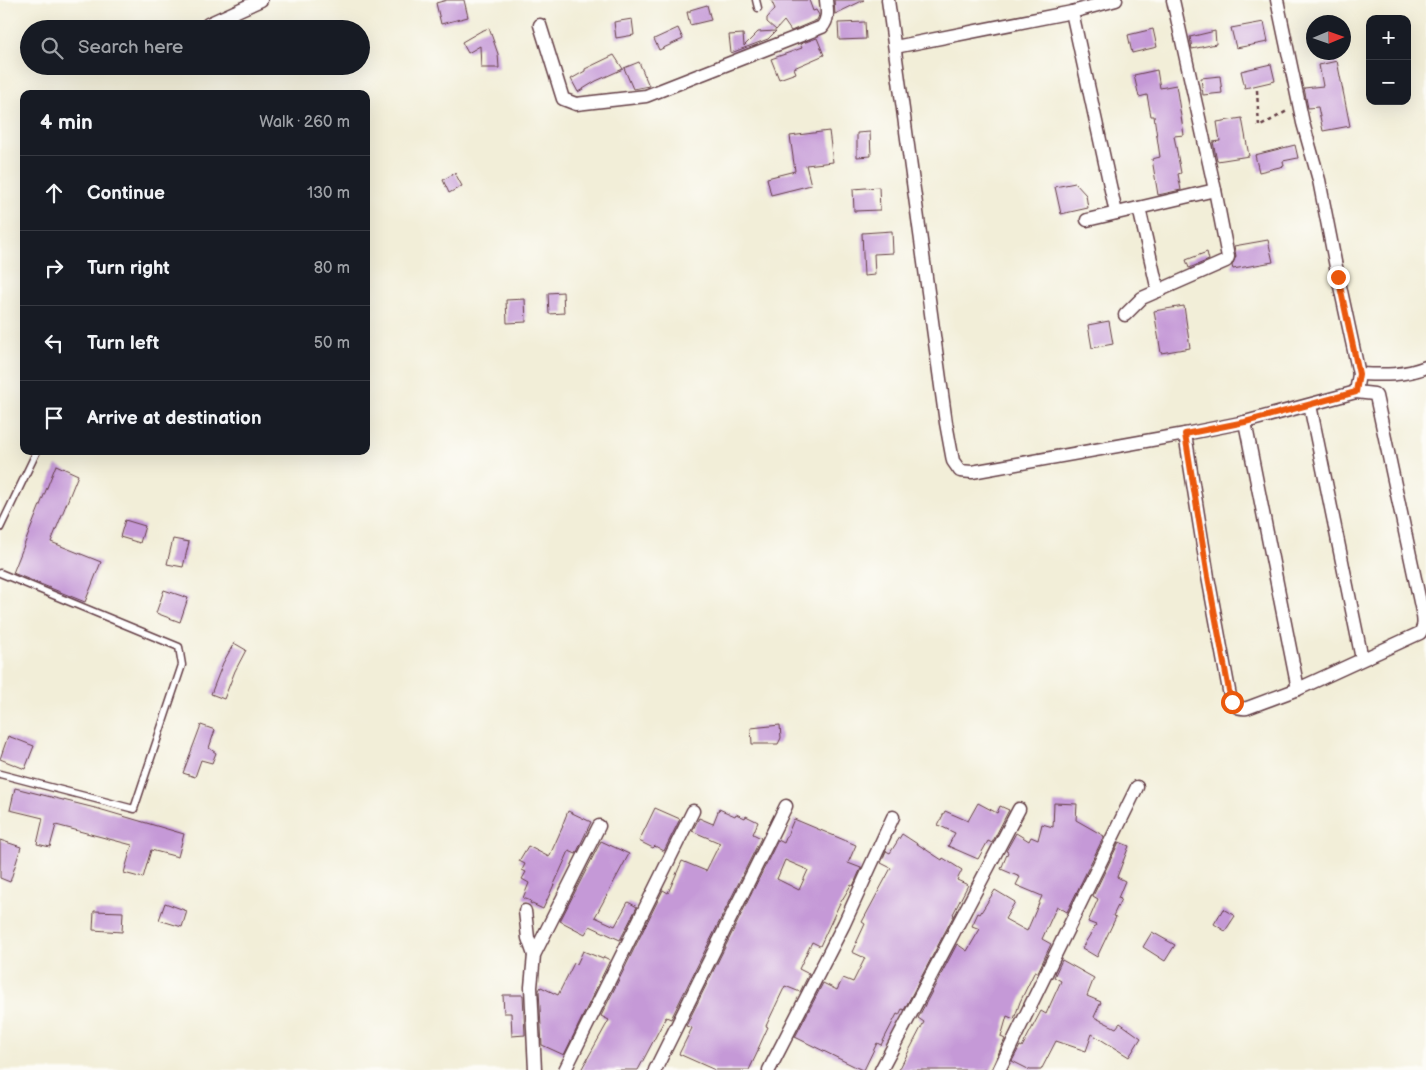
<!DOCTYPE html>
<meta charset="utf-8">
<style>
:root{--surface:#171b24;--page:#242831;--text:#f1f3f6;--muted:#9ea1a6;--line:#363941}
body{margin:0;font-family:"Balsamiq Sans",sans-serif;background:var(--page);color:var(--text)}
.controls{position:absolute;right:15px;top:15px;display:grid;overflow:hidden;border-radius:10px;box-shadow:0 5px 20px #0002}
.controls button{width:45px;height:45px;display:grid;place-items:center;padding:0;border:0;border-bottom:1px solid var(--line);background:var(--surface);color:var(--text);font:25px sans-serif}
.compass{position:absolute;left:1306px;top:15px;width:45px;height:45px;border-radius:50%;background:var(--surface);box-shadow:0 5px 20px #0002;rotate:88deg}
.stop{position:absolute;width:15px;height:15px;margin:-11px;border:4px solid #ea580c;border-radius:50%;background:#fff}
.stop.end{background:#ea580c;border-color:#fff;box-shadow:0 1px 5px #0008}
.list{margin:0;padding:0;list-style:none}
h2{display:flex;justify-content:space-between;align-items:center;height:65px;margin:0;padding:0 20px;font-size:21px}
h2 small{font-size:16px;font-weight:400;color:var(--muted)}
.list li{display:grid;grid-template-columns:32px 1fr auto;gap:15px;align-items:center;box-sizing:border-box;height:75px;padding:0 20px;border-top:1px solid var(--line)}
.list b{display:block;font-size:19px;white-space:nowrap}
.list em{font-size:16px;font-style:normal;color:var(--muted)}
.icon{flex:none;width:28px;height:28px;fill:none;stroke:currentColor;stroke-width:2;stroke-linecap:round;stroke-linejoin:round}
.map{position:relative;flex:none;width:1426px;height:1070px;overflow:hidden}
.search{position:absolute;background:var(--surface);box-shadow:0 5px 20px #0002;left:20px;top:20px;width:350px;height:55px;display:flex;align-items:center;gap:12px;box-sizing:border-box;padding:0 18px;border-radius:28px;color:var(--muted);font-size:19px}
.panel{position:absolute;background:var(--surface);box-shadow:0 5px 20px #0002;left:20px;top:90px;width:350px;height:365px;border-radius:10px}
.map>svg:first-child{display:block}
.building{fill:#c599d7;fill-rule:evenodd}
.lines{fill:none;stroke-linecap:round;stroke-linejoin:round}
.service-casing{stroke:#633e45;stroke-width:9}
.minor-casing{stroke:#633e45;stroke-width:15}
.path{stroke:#633e45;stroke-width:2.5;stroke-dasharray:4 4;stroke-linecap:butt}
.service{stroke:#fff;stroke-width:6}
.minor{stroke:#fff;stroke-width:12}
.route{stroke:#ea580c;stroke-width:6}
</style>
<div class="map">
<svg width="1426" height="1070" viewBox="0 0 1426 1070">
<rect width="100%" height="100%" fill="#fdfcf7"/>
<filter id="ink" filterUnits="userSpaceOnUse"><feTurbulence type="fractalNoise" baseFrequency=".02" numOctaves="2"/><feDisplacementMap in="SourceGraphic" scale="10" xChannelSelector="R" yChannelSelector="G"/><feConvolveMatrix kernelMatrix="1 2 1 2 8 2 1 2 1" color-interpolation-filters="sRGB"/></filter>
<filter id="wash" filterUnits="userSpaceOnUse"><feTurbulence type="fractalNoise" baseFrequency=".0096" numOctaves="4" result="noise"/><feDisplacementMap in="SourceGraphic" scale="20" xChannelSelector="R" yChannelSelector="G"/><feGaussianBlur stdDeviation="1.12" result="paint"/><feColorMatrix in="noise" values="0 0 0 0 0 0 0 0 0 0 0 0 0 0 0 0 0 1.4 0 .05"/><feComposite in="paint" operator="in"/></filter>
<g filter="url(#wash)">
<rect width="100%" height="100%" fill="#f2eed8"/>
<g id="blocks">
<!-- building -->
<g class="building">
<polygon points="447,0 464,0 468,17 441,24 436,3"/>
<polygon points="771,0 809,0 813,11 816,10 819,15 818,18 817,20 791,31 784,21 776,30 767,22 767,18 775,9"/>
<polygon points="834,0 864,0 835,14"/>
<polygon points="707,5 711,20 690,25 687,12 690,12 690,10"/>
<polygon points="632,19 634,35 616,38 614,22"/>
<polygon points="865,22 866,39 839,40 838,23"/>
<polygon points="1264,22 1268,42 1236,48 1231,28"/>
<polygon points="489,28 498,54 499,68 481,68 480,46 468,53 462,42 481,31"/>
<polygon points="678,28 683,39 659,50 654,39"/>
<polygon points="1153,29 1157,47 1132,53 1128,35"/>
<polygon points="776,31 768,39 731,53 729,35 743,34 744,46 758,32"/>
<polygon points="1215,31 1216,44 1192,49 1190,37"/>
<polygon points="817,38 824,55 794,68 796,73 779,79 771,59 802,48 800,44"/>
<polygon points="614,55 623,69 596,81 578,92 571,79 585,71 585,69"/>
<polygon points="1337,61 1350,126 1323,131 1318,107 1308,108 1304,88 1323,86 1319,65"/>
<polygon points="639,62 649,86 633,89 624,68"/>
<polygon points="1271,64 1275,81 1245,88 1241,71"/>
<polygon points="1157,70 1160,88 1176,85 1184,135 1174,136 1181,173 1178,174 1181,190 1158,195 1152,159 1160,157 1154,116 1151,116 1147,95 1139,97 1134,75"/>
<polygon points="1220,76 1222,93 1203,95 1201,78"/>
<polygon points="1242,118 1249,156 1217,161 1213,142 1220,141 1217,122"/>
<polygon points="829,131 833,162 806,165 811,185 771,195 767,178 795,171 790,136"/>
<polygon points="870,132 871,156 857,157 857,133"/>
<polygon points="1295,145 1298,158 1283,161 1284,166 1259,172 1255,155"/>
<polygon points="455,173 462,186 449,193 443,180"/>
<polygon points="1075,183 1086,195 1088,208 1061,214 1055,187"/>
<polygon points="879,187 880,210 854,211 853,189"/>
<polygon points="892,231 893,253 874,254 875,275 864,276 862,233"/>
<polygon points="1268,240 1273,262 1233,269 1232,266 1236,256 1234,246"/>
<polygon points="1207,252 1209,260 1189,268 1186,260"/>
<polygon points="563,292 564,313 549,314 548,293"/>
<polygon points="525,299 526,322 507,323 506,300"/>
<polygon points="1184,306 1190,348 1161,353 1154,311"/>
<polygon points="1109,321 1113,344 1092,348 1088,325"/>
<polygon points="56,465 78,475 51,542 101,562 85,602 13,573"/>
<polygon points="125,520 145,526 140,543 120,537"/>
<polygon points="173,539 189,542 183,567 167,564"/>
<polygon points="164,590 188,598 180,622 156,613"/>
<polygon points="234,643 246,650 235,671 224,699 211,694 223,663"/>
<polygon points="201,725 215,730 209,748 216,753 212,763 201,760 195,777 183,773"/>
<polygon points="780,725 781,738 778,744 752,744 751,728"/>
<polygon points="8,736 34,746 25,769 0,759"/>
<polygon points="15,788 99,809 184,834 178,857 151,850 143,878 124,873 132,845 56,825 50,847 37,844 43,818 10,810"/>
<polygon points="978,803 997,813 1000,806 1009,810 992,843 988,841 978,859 948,846 955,833 938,825 945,811 968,821"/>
<polygon points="1054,803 1077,804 1076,820 1104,836 1067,912 1057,906 1042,939 1051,944 1038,972 1035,971 1020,1002 1014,1019 1007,1016 1001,1037 1005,1039 991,1070 899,1070 924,1022 918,1018 957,944 967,951 980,929 972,926 978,913 980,914 995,890 1015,902 1005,919 1027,931 1042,896 1016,885 1020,877 1001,869 1008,852 1006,851 1016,833 1029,841 1031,837 1038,840 1042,824 1053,827"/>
<polygon points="655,808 680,819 664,851 655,846 653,848 639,841"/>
<polygon points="719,809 735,816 736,814 745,818 746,816 758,822 753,834 761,838 671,1019 666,1017 638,1070 581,1070 609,1020 601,1016 663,890 668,893 682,861 706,871 720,843 692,831 699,818 713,824"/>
<polygon points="568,811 591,822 576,854 569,851 543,909 530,903 531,901 523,898 529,883 522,879 526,872 522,870 525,864 519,861 528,846 549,857 563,826 562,826"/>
<path d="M794 819 856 845 848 863 861 868 853 886 851 885 839 905 820 946 812 942 799 969 809 974 800 992 785 986 766 1026 768 1027 758 1049H759L749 1070H715L679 1054 692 1028 686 1026 778 840 784 843ZM785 860 808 870 799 890 777 879Z"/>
<polygon points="902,834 942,860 943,858 962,870 957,880 968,885 953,914 954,915 904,1010 902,1009 899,1015 897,1014 881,1045 877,1043 864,1070 862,1070 795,1037 823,983 837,990 843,978 853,982 865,958 852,952 865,924 862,922 891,868 881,863 886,851 890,853"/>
<polygon points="0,840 21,847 10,882 0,878"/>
<polygon points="601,841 629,854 595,917 615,926 628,902 637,907 620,940 590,926 585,934 560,921"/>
<polygon points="1119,842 1129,846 1117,877 1125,881 1118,898 1121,899 1113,916 1116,917 1097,957 1082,948 1096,925 1088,922 1098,899 1093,896"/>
<polygon points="165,903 187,911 182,927 159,920"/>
<polygon points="1223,909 1235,916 1225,931 1214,924"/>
<polygon points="94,911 123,912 122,932 93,930"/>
<polygon points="1152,932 1175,945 1165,961 1143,947"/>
<polygon points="583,951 603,959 604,957 610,960 564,1055 542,1045 539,990 541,987 558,995 574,963 577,964"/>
<polygon points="1062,960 1094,978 1087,996 1101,1002 1094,1017 1116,1028 1120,1023 1141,1038 1129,1057 1092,1034 1086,1051 1056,1041 1041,1070 1030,1070 1012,1061 1020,1046 1022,1047 1041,1011 1046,1014 1061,981 1054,977"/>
<polygon points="503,995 523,995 525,1035 512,1036 511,1013 504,1013"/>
</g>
</g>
</g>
<g filter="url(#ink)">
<use href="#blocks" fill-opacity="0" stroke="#633e45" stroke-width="1"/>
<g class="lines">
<!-- service casing -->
<g class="service-casing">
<g id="service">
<polyline points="756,0 758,8"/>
<polyline points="0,528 37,451"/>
<polyline points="0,573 179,647 182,665 134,809 0,774"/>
</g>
</g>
<!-- minor casing -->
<g class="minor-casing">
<g id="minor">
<polyline points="888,0 946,423 953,461 960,471 972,472 1185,434"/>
<polyline points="1277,0 1303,123 1319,180 1338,277 1359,374 1356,392"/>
<polyline points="208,24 261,0"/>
<path d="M540 25 563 99 576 104 646 96 822 27C829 19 827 10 826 0"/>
<polyline points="895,47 1072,12"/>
<polyline points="1139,208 1158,291"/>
<polyline points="1116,213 1072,12 1116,0"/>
<polyline points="1087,220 1215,190"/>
<polyline points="1125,315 1142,298 1226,261 1228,257 1215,190 1173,0"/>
<path d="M1359 374C1383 375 1404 376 1426 367"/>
<path d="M1356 392 1374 394 1376 396 1423 616C1424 623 1424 627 1420 633L1298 689 1247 708C1236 709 1234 706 1230 696L1208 577 1185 434 1245 422Z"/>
<polyline points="1310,405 1362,659"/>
<polyline points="1245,422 1298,689"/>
<polyline points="525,911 528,938 534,955"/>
<polyline points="535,1070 531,987 534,955 599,826"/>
<polyline points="565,1070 693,811"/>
<polyline points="655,1070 786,806"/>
<polyline points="769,1070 844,924 893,817"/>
<polyline points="881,1070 1019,809"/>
<polyline points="999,1070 1137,787"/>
</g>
</g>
<!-- path -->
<polyline class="path" points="1257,90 1259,127 1287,111"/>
<!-- service -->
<use href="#service" class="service"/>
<!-- minor -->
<use href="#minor" class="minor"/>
</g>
</g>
<g class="lines" filter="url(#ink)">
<!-- route -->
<polyline class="route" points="1232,702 1230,696 1208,577 1185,434 1245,422 1356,392 1359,374 1338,277"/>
</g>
</svg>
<div class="controls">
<button>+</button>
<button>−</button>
</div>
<svg class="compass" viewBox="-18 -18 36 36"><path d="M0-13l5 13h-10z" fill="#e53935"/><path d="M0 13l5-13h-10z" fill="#9ea1a6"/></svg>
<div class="stop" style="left:1232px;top:702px"></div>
<div class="stop end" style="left:1338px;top:277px"></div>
<div class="search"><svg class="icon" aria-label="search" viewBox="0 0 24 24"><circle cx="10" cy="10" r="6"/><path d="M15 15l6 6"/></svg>Search here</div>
<section class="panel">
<h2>4 min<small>Walk · 260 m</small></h2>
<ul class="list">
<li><svg class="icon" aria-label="ahead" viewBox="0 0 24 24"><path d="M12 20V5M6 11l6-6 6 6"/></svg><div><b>Continue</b></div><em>130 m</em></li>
<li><svg class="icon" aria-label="right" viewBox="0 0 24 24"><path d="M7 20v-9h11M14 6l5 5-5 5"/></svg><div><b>Turn right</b></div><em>80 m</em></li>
<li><svg class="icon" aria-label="left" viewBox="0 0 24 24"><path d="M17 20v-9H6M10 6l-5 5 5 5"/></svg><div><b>Turn left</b></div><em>50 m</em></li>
<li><svg class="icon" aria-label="arrive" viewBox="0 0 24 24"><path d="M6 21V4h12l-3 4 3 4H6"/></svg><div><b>Arrive at destination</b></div></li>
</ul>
</section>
</div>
